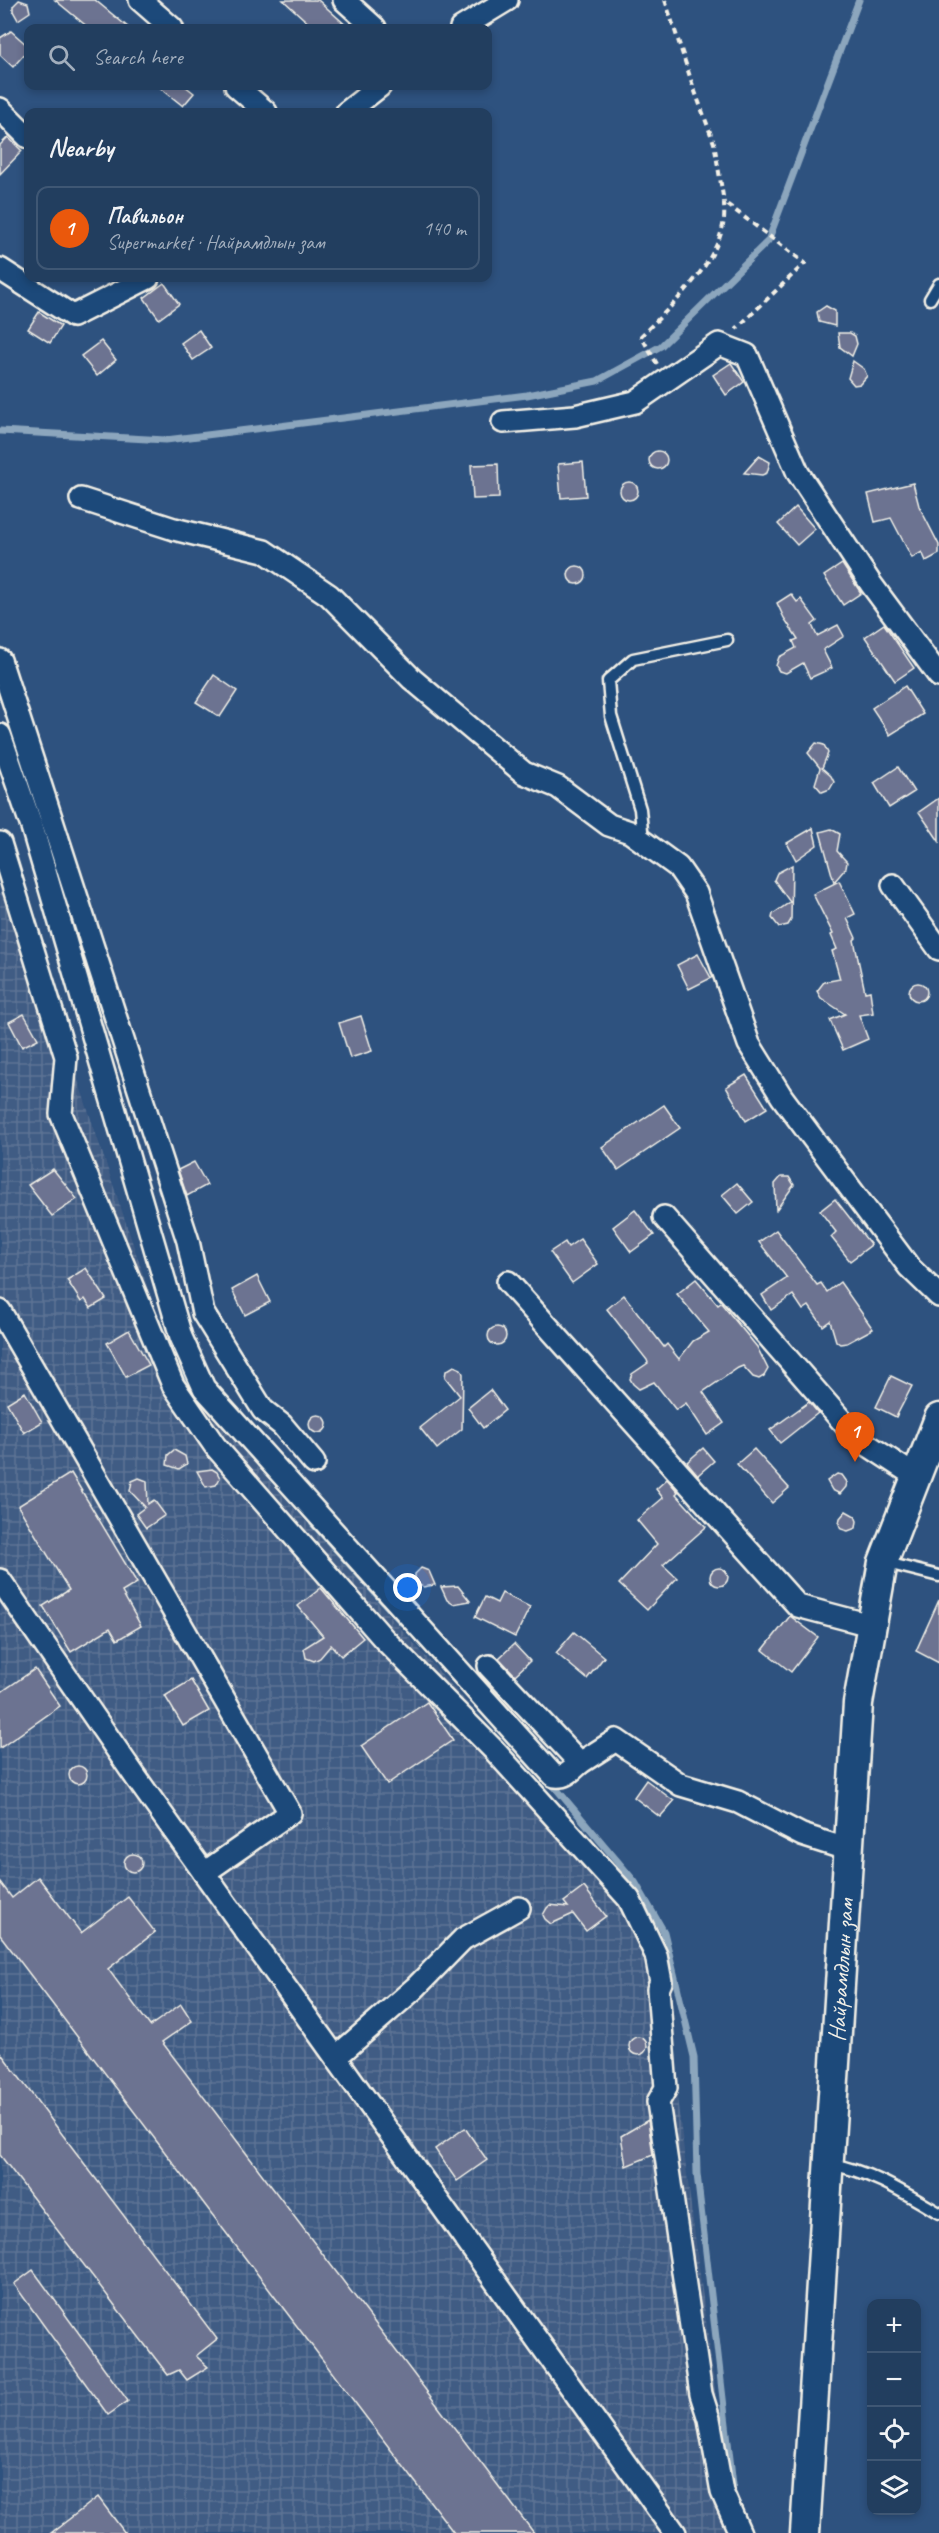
<!DOCTYPE html>
<meta charset="utf-8">
<style>
:root{--surface:#223e5f;--page:#2e4968;--text:#f1f3f6;--muted:#a2aebd;--line:#3f5774;--accent:#ea580c}
body{margin:0;font-family:Caveat,sans-serif;background:var(--page);color:var(--text)}
.controls{position:absolute;right:18px;bottom:18px;display:grid;overflow:hidden;border-radius:12px;box-shadow:0 3px 9px #0003}
.controls button{width:54px;height:54px;display:grid;place-items:center;padding:0;border:0;border-bottom:2px solid var(--line);background:var(--surface);color:var(--text);font:30px sans-serif}
.you{position:absolute;left:408px;top:1588px;width:21px;height:21px;margin:-15px;border:4px solid #fff;border-radius:50%;background:#1a73e8;box-shadow:0 0 0 9px #1a73e833}
.badge{display:grid;place-items:center;width:39px;height:39px;border-radius:50%;background:var(--accent);color:#fff;font-size:20px;font-weight:700}
.pin{position:absolute;translate:-50% -50px;filter:drop-shadow(0 2px 3px #0008)}
.pin::after{content:'';position:absolute;top:32px;width:21px;height:18px;background:inherit;clip-path:polygon(0 0,100% 0,50% 100%)}
.list{margin:0;padding:0;list-style:none}
h2{display:flex;justify-content:space-between;align-items:center;height:78px;margin:0;padding:0 24px;font-size:26px}
h2 small{font-size:20px;font-weight:400;color:var(--muted)}
.list li{display:grid;grid-template-columns:39px 1fr auto;gap:18px;align-items:center;box-sizing:border-box;height:84px;margin:0 12px 12px;padding:0 12px;border:2px solid var(--line);border-radius:12px}
.list b{display:block;font-size:22px;white-space:nowrap}
.list p{margin:0;font-size:20px;white-space:nowrap;color:var(--muted)}
.list em{font-size:20px;font-style:normal;color:var(--muted)}
.icon{flex:none;width:33px;height:33px;fill:none;stroke:currentColor;stroke-width:2;stroke-linecap:round;stroke-linejoin:round}
.map{position:relative;flex:none;width:939px;height:2533px;overflow:hidden}
.search{position:absolute;background:var(--surface);box-shadow:0 3px 9px #0003;left:24px;top:24px;width:468px;height:66px;display:flex;align-items:center;gap:15px;box-sizing:border-box;padding:0 21px;border-radius:12px;color:var(--muted);font-size:22px}
.panel{position:absolute;background:var(--surface);box-shadow:0 3px 9px #0003;left:24px;top:108px;width:468px;height:174px;border-radius:12px}
.map>svg:first-child{display:block}
.industrial{fill:url(#industrial-grid)}
.lines{fill:none;stroke-linecap:round;stroke-linejoin:round}
.stream{stroke:#8ca6bd;stroke-width:7}
.building{fill:#6c7391;stroke:#f4f1e8;stroke-width:1.5}
.service-casing{stroke:#f4f1e8;stroke-width:15}
.minor-casing{stroke:#f4f1e8;stroke-width:26}
.secondary-casing{stroke:#f4f1e8;stroke-width:33}
.path{stroke:#f4f1e8;stroke-width:4;stroke-dasharray:6 4.5;stroke-linecap:butt}
.service{stroke:#1f4a7a;stroke-width:10}
.minor{stroke:#1f4a7a;stroke-width:21}
.secondary{stroke:#1f4a7a;stroke-width:28}
.labels{text-anchor:middle;dominant-baseline:central;stroke-width:4.5;stroke-linejoin:round;paint-order:stroke}
.street-label{font-size:24px;fill:#f4f1e8;stroke:#1f4a7a}
</style>
<div class="map">
<svg width="939" height="2533" viewBox="0 0 939 2533">
<defs>
<pattern id="industrial-grid" width="8" height="8" patternUnits="userSpaceOnUse" patternTransform="scale(1.5)"><rect width="8" height="8" fill="#415c84"/><path d="M0 4h8M4 0v8" fill="none" stroke="#5d7495"/></pattern>
</defs>
<rect width="100%" height="100%" fill="#2e527f"/>
<filter id="ink" filterUnits="userSpaceOnUse"><feTurbulence type="fractalNoise" baseFrequency=".0167" numOctaves="2"/><feDisplacementMap in="SourceGraphic" scale="12" xChannelSelector="R" yChannelSelector="G"/><feConvolveMatrix kernelMatrix="1 2 1 2 8 2 1 2 1" color-interpolation-filters="sRGB"/></filter>
<g filter="url(#ink)">
<!-- industrial -->
<polygon class="industrial" points="0,848 178,1378 631,1887 656,1936 729,2498 752,2533 0,2533"/>
<g class="lines">
<!-- stream -->
<g class="stream">
<polyline points="0,431 166,440 527,395 597,381 661,346 768,241 859,0"/>
<polyline points="181,1359 187,1379 195,1389"/>
<polyline points="313,1524 402,1623"/>
<polyline points="549,1780 635,1882 664,1932 694,2057 697,2174 733,2485"/>
</g>
</g>
<!-- building -->
<g class="building">
<polygon points="19,0 28,3 30,12 18,20 13,11 13,6"/>
<polygon points="55,0 95,0 129,28 89,28"/>
<polygon points="283,0 318,0 349,28 314,28"/>
<polygon points="11,31 28,46 28,50 13,67 0,55 0,38"/>
<polygon points="158,86 185,86 194,93 183,106"/>
<polygon points="8,137 22,151 0,174 0,145"/>
<polygon points="164,283 179,304 159,319 144,298"/>
<polygon points="826,306 835,311 835,326 819,322 817,312"/>
<polygon points="39,312 61,326 50,343 28,329"/>
<polygon points="199,330 211,348 193,360 181,343"/>
<polygon points="838,333 850,333 855,336 857,344 852,356 840,347"/>
<polygon points="101,341 116,360 97,376 81,356"/>
<polygon points="853,361 864,369 867,376 860,384 854,385 848,378"/>
<polygon points="731,363 744,382 726,395 713,375"/>
<circle cx="658" cy="460" r="9"/>
<polygon points="759,456 770,462 767,473 762,475 744,473"/>
<polygon points="583,462 586,496 561,498 558,464"/>
<polygon points="498,464 499,498 473,499 471,465"/>
<circle cx="629" cy="491" r="9"/>
<polygon points="913,483 919,506 939,545 939,554 926,561 922,552 912,558 891,518 875,522 868,494"/>
<polygon points="796,507 815,529 797,545 778,524"/>
<polygon points="842,564 861,593 843,605 824,576"/>
<circle cx="577" cy="575" r="9"/>
<polygon points="791,594 797,602 801,599 817,621 812,625 817,636 838,625 844,636 823,650 832,668 810,678 803,663 786,673 779,671 776,666 779,657 796,648 793,641 798,639 784,618 777,603"/>
<polygon points="884,624 914,668 895,681 865,637"/>
<polygon points="214,675 237,691 220,717 196,702"/>
<polygon points="905,686 923,714 890,735 872,708"/>
<polygon points="816,743 824,745 828,753 822,768 831,776 834,782 830,789 822,792 815,784 820,768 808,753"/>
<polygon points="898,767 914,792 889,808 874,783"/>
<polygon points="939,798 939,841 919,812"/>
<polygon points="813,828 817,845 796,860 787,843"/>
<polygon points="831,829 840,834 837,851 847,862 846,868 834,882 820,832"/>
<polygon points="792,865 791,920 788,925 779,927 772,918 773,914 790,902 774,880 777,873"/>
<polygon points="839,881 855,914 847,918 856,938 854,940 865,992 870,991 873,1013 859,1015 868,1039 843,1050 830,1020 845,1014 821,998 817,991 824,982 840,979 832,951 837,949 831,935 833,934 813,894"/>
<polygon points="698,954 711,978 689,989 677,965"/>
<circle cx="918" cy="992" r="9"/>
<polygon points="24,1014 38,1039 22,1047 9,1022"/>
<polygon points="361,1016 372,1051 350,1058 339,1023"/>
<polygon points="746,1075 767,1108 746,1121 726,1087"/>
<polygon points="664,1105 680,1128 618,1170 602,1147"/>
<polygon points="194,1162 207,1185 187,1196 178,1170"/>
<polygon points="53,1169 77,1199 52,1216 28,1185"/>
<polygon points="781,1177 789,1177 794,1185 776,1210 775,1184"/>
<polygon points="737,1183 753,1202 738,1214 722,1195"/>
<polygon points="835,1199 871,1245 850,1261 831,1237 836,1232 820,1211"/>
<polygon points="635,1210 654,1235 631,1252 613,1227"/>
<polygon points="776,1230 817,1285 821,1283 827,1292 840,1282 873,1329 847,1343 840,1344 836,1341 830,1321 823,1326 809,1306 803,1310 793,1295 771,1310 762,1295 787,1278 759,1242"/>
<polygon points="580,1239 598,1264 572,1283 550,1252 565,1242 568,1247"/>
<polygon points="86,1268 106,1299 91,1308 85,1299 81,1302 67,1280"/>
<polygon points="257,1276 270,1302 245,1315 232,1290"/>
<polygon points="696,1279 718,1305 721,1303 757,1347 768,1369 764,1376 759,1379 753,1377 743,1366 738,1368 703,1392 724,1423 707,1435 686,1403 676,1410 654,1382 639,1389 633,1384 630,1379 632,1374 648,1363 647,1360 607,1309 624,1295 664,1347 667,1344 679,1359 693,1341 709,1332 677,1294"/>
<circle cx="497" cy="1336" r="9"/>
<polygon points="129,1330 149,1365 126,1377 107,1343"/>
<polygon points="454,1366 461,1369 463,1374 462,1429 437,1449 420,1428 460,1396 445,1377 446,1371"/>
<polygon points="891,1376 912,1386 896,1417 876,1407"/>
<polygon points="490,1390 505,1410 483,1428 468,1408"/>
<polygon points="25,1392 42,1422 24,1433 7,1403"/>
<polygon points="809,1402 818,1413 780,1443 770,1430"/>
<circle cx="318" cy="1424" r="9"/>
<polygon points="703,1448 714,1461 698,1475 687,1462"/>
<polygon points="754,1449 789,1488 772,1503 737,1464"/>
<polygon points="174,1450 185,1456 187,1464 179,1469 167,1465 168,1455"/>
<polygon points="212,1469 217,1472 220,1478 216,1485 206,1487 197,1471"/>
<polygon points="71,1473 137,1583 122,1592 141,1626 117,1640 110,1628 71,1652 43,1606 69,1590 18,1506"/>
<polygon points="837,1474 842,1475 847,1482 846,1487 840,1494 832,1490 827,1481"/>
<polygon points="139,1478 147,1481 148,1504 154,1500 165,1515 146,1528 136,1514 145,1507 130,1491 132,1481"/>
<polygon points="667,1479 678,1492 676,1494 706,1527 663,1565 677,1578 647,1610 619,1584 657,1544 637,1520 663,1498 656,1489"/>
<polygon points="846,1511 855,1516 857,1521 856,1528 848,1531 841,1529 839,1524 840,1518"/>
<circle cx="719" cy="1577" r="9"/>
<polygon points="421,1568 429,1571 435,1585 423,1587 415,1583 415,1574"/>
<polygon points="458,1586 470,1601 453,1604 447,1600 441,1587"/>
<polygon points="321,1588 363,1638 341,1656 331,1645 320,1658 314,1661 306,1658 304,1648 323,1636 298,1606"/>
<polygon points="502,1593 530,1607 515,1637 475,1617 485,1597 497,1603"/>
<polygon points="939,1600 939,1663 916,1651"/>
<polygon points="790,1616 818,1637 791,1672 763,1650"/>
<polygon points="574,1632 604,1657 587,1679 556,1653"/>
<polygon points="514,1644 530,1661 515,1675 499,1658"/>
<polygon points="35,1669 60,1706 0,1748 0,1693"/>
<polygon points="191,1680 209,1711 183,1726 165,1696"/>
<polygon points="427,1702 453,1740 387,1784 361,1746"/>
<circle cx="78" cy="1775" r="9"/>
<polygon points="646,1780 674,1801 660,1817 634,1797"/>
<circle cx="133" cy="1863" r="9"/>
<polygon points="38,1877 81,1933 128,1897 155,1932 108,1969 150,2026 181,2004 192,2021 162,2042 534,2533 454,2533 0,1935 0,1882 12,1898"/>
<polygon points="584,1887 606,1916 586,1931 573,1914 551,1924 545,1919 543,1915 547,1908 550,1905 568,1907 564,1902"/>
<circle cx="638" cy="2046" r="9"/>
<polygon points="0,2052 217,2339 196,2356 208,2367 187,2380 179,2370 168,2375 0,2155"/>
<polygon points="648,2120 653,2155 626,2166 621,2136"/>
<polygon points="465,2128 487,2160 457,2181 435,2149"/>
<polygon points="33,2270 128,2401 108,2415 14,2284"/>
<polygon points="98,2497 125,2533 51,2533"/>
</g>
<g class="lines">
<!-- service casing -->
<g class="service-casing">
<g id="service">
<polyline points="930,299 939,284"/>
<polyline points="643,841 640,809 611,716 608,681 633,659 727,640"/>
<polyline points="883,1562 939,1576"/>
<path d="M829 2164C868 2170 905 2193 939 2213"/>
</g>
</g>
<!-- minor casing -->
<g class="minor-casing">
<g id="minor">
<polyline points="140,0 172,28"/>
<polyline points="344,0 375,28"/>
<polyline points="461,28 507,0"/>
<polyline points="236,86 266,112"/>
<polyline points="0,109 28,137"/>
<polyline points="347,112 380,86"/>
<polyline points="0,269 73,316 148,278"/>
<polyline points="503,422 575,416 635,402 719,344 747,355 798,473 871,584 939,676"/>
<polyline points="81,499 174,529 264,551 329,595 412,679 524,773 558,787 609,825 630,832 678,867 696,893 749,1044 782,1097 909,1267 939,1296"/>
<polyline points="0,660 188,1241 203,1313 263,1410 282,1425 314,1463"/>
<path d="M0 735 32 827 181 1337 204 1388 554 1776C566 1778 572 1770 580 1763"/>
<polyline points="0,843 66,1057 61,1114 173,1385 215,1446 384,1639 493,1749 629,1899 656,1955 661,1982 658,1989 666,2088 658,2102 701,2394 709,2419 722,2492 740,2533"/>
<polyline points="893,885 939,949"/>
<polyline points="664,1217 857,1438 915,1476"/>
<polyline points="508,1282 798,1606 870,1625"/>
<polyline points="0,1311 290,1813 204,1873"/>
<polyline points="0,1580 137,1779 675,2533"/>
<polyline points="489,1666 580,1763 616,1740 681,1785 738,1802 802,1835 849,1850"/>
<polyline points="336,2057 415,1988 463,1939 519,1908"/>
</g>
</g>
<!-- secondary casing -->
<g class="secondary-casing">
<g id="secondary">
<path id="s1" d="M805 2533 858 1703 883 1562 939 1418"/>
</g>
</g>
<!-- path -->
<g class="path">
<polyline points="665,0 693,86 714,143 724,202"/>
<path d="M657 364 641 336C670 307 715 267 723 225 725 218 724 209 724 202L805 263 736 329"/>
</g>
<!-- service -->
<use href="#service" class="service"/>
<!-- minor -->
<use href="#minor" class="minor"/>
<!-- secondary -->
<use href="#secondary" class="secondary"/>
</g>
</g>
<g class="labels">
<!-- street labels -->
<g class="street-label">
<text stroke="none"><textPath href="#s1" startOffset="564">Найрамдлын зам</textPath></text>
</g>
</g>
</svg>
<div class="controls">
<button>+</button>
<button>−</button>
<button><svg class="icon" aria-label="locate" viewBox="0 0 24 24"><circle cx="12" cy="12" r="6"/><path d="M12 2v4M12 18v4M2 12h4M18 12h4"/></svg></button>
<button><svg class="icon" aria-label="layers" viewBox="0 0 24 24"><path d="M12 4l9 5-9 5-9-5zM3 14l9 5 9-5"/></svg></button>
</div>
<div class="you"></div>
<div class="pin badge" style="left:855px;top:1462px">1</div>
<div class="search"><svg class="icon" aria-label="search" viewBox="0 0 24 24"><circle cx="10" cy="10" r="6"/><path d="M15 15l6 6"/></svg>Search here</div>
<section class="panel">
<h2>Nearby<small></small></h2>
<ul class="list">
<li><span class="badge">1</span><div><b>Павильон</b><p>Supermarket · Найрамдлын зам</p></div><em>140 m</em></li>
</ul>
</section>
</div>
